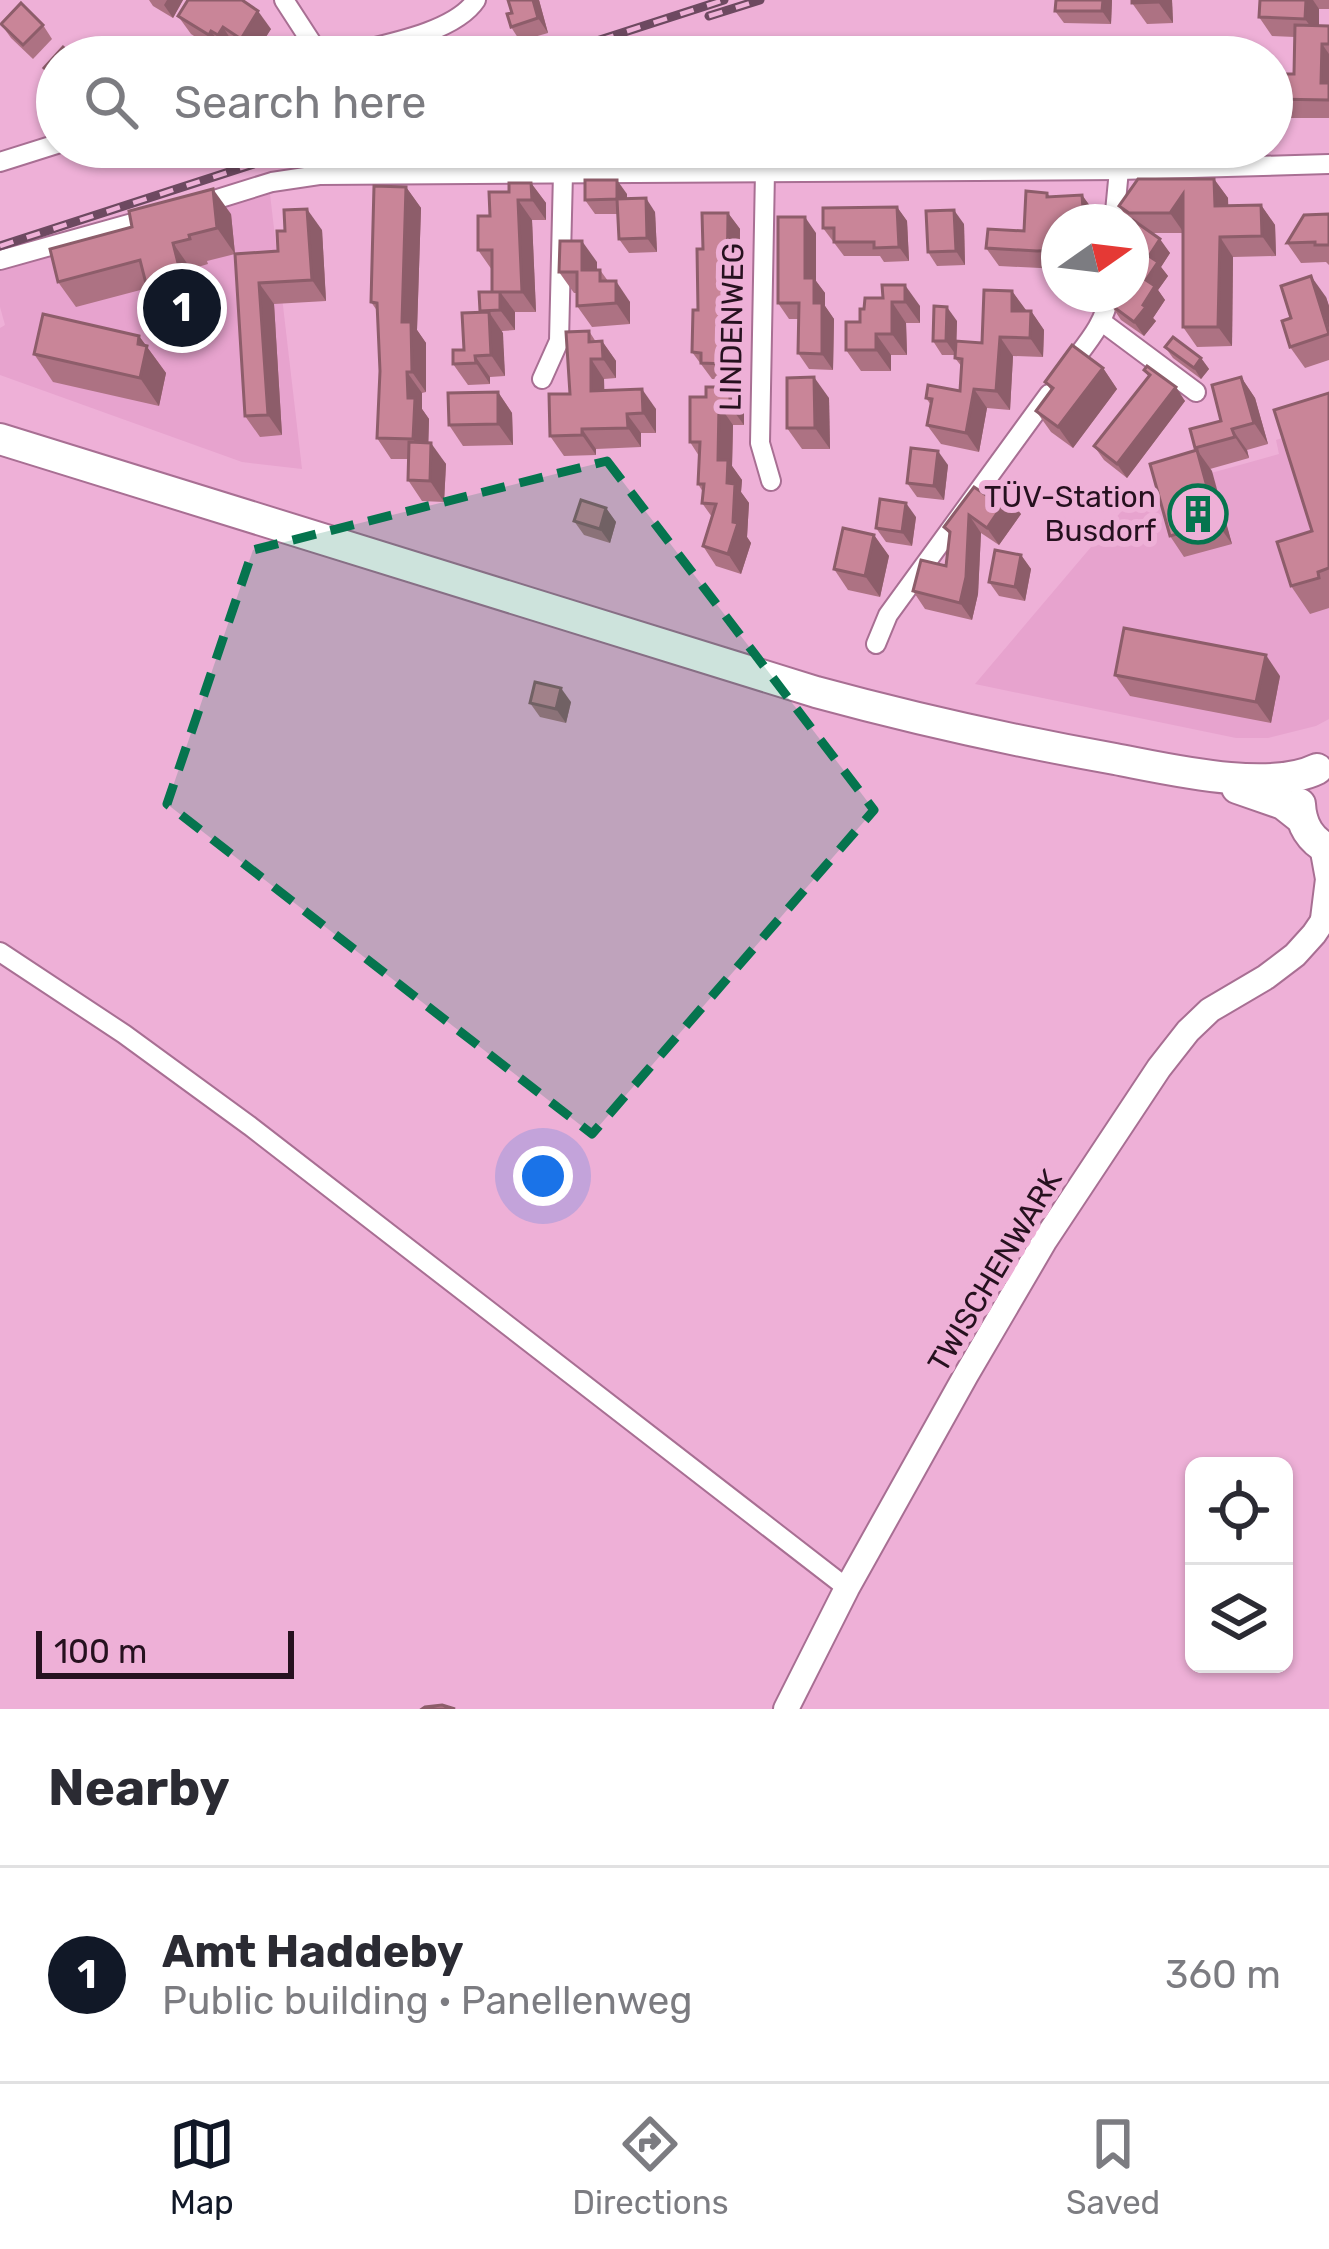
<!DOCTYPE html>
<meta charset="utf-8">
<style>
:root{--surface:#fff;--page:#f2f2f3;--text:#2b2b33;--muted:#7c7c81;--line:#e1e1e2;--accent:#111827}
body{margin:0;font-family:Rubik,sans-serif;background:var(--page);color:var(--text)}
.controls{position:absolute;right:36px;bottom:36px;display:grid;overflow:hidden;border-radius:18px;box-shadow:0 3px 9px #0004}
.controls button{width:108px;height:108px;display:grid;place-items:center;padding:0;border:0;border-bottom:3px solid var(--line);background:var(--surface);color:var(--text);font:60px sans-serif}
.compass{position:absolute;left:1041px;top:204px;width:108px;height:108px;border-radius:50%;background:var(--surface);box-shadow:0 3px 9px #0004;rotate:76deg}
.scale{position:absolute;left:36px;bottom:30px;width:258px;box-sizing:border-box;padding-left:12px;border:6px solid #26111f;border-top:0;font-size:33px;line-height:42px;white-space:nowrap;color:#26111f;-webkit-text-stroke:9px #eeb0d7;paint-order:stroke}
.you{position:absolute;left:543px;top:1176px;width:42px;height:42px;margin:-30px;border:9px solid #fff;border-radius:50%;background:#1a73e8;box-shadow:0 0 0 18px #1a73e833}
.badge{display:grid;place-items:center;width:78px;height:78px;border-radius:50%;background:var(--accent);color:#fff;font-size:39px;font-weight:700}
.pin{position:absolute;translate:-50% -50%;border:6px solid #fff;box-shadow:0 3px 12px #0006}
.list{margin:0;padding:0;list-style:none}
h2{display:flex;justify-content:space-between;align-items:center;height:156px;margin:0;padding:0 48px;font-size:51px}
h2 small{font-size:39px;font-weight:400;color:var(--muted)}
.list li{display:grid;grid-template-columns:78px 1fr auto;gap:36px;align-items:center;box-sizing:border-box;height:216px;padding:0 48px;border-top:3px solid var(--line)}
.list b{display:block;font-size:45px;white-space:nowrap}
.list p{margin:0;font-size:39px;white-space:nowrap;color:var(--muted)}
.list em{font-size:39px;font-style:normal;color:var(--muted)}
.icon{flex:none;width:66px;height:66px;fill:none;stroke:currentColor;stroke-width:2;stroke-linecap:round;stroke-linejoin:round}
.map{position:relative;flex:none;width:1329px;height:1709px;overflow:hidden}
.search{position:absolute;background:var(--surface);box-shadow:0 3px 9px #0004;left:36px;right:36px;top:36px;height:132px;display:flex;align-items:center;gap:30px;box-sizing:border-box;padding:0 42px;border-radius:66px;color:var(--muted);font-size:45px}
.sheet{height:372px;background:var(--surface)}
nav{display:flex;justify-content:space-around;align-items:center;box-sizing:border-box;height:168px;border-top:3px solid var(--line);background:var(--surface);font-size:33px;color:var(--muted)}
nav a{display:grid;justify-items:center;gap:6px}
nav .on{color:var(--accent)}
.map>svg:first-child{display:block}
.built{fill:#e7a3ce}
.lines{fill:none;stroke-linecap:round;stroke-linejoin:round}
.minor-casing{stroke:#a86f93;stroke-width:22}
.tertiary-casing{stroke:#a86f93;stroke-width:28}
.primary-casing{stroke:#a86f93;stroke-width:34}
.minor{stroke:#fff;stroke-width:18}
.tertiary{stroke:#fff;stroke-width:24}
.primary{stroke:#fff;stroke-width:30}
.rail-casing{stroke:#6d4960;stroke-width:9}
.rail{stroke:#eeb0d7;stroke-width:4.5;stroke-dasharray:14;stroke-linecap:butt}
.wall{fill:#ad7283}
.shaded-wall{fill:#8d5d6a}
.building{fill:#c98598;stroke:#8d5d6a;stroke-width:3}
.marked{fill:#05744e;fill-opacity:0.2;stroke:#05744e;stroke-width:9;stroke-dasharray:24 15;stroke-linejoin:round}
.labels{text-anchor:middle;dominant-baseline:central;stroke-width:12;stroke-linejoin:round;paint-order:stroke}
.street-label{font-size:30px;fill:#26111f;stroke:#eeb0d7}
.poi-label{font-size:30px;fill:#26111f;stroke:#eeb0d7;text-anchor:end}
</style>
<div class="map">
<svg width="1329" height="1709" viewBox="0 0 1329 1709">
<rect width="100%" height="100%" fill="#eeb0d7"/>
<!-- built -->
<g class="built">
<polygon points="270,194 302,469 242,462 0,375 0,328 5,325 0,307 0,269"/>
<polygon points="1329,423 1329,719 1316,726 1268,738 1236,738 975,684 1136,494 1279,454 1276,440"/>
</g>
<g class="lines">
<!-- minor casing -->
<g class="minor-casing">
<g id="minor">
<polyline points="284,0 321,57"/>
<path d="M334 57C374 46 453 35 476 0"/>
<polyline points="0,162 57,144"/>
<polyline points="765,171 760,443 771,481"/>
<polyline points="198,205 272,182 319,175 1119,170 1329,164"/>
<polyline points="1114,222 1119,170"/>
<polyline points="0,260 154,217"/>
<polyline points="1102,322 1196,392"/>
<path d="M1069 367C1086 344 1106 323 1109 294"/>
<polyline points="542,379 559,341 563,173"/>
<polyline points="876,644 888,615 1049,394"/>
<polyline points="0,952 124,1034 250,1126 847,1588"/>
</g>
</g>
<!-- tertiary casing -->
<g class="tertiary-casing">
<g id="tertiary">
<polyline points="1322,846 1328,879 1323,919"/>
<polyline points="786,1709 847,1588 966,1375 1045,1240 1159,1068 1188,1031 1210,1010 1266,977 1295,955 1314,934 1329,912"/>
</g>
</g>
<!-- primary casing -->
<g class="primary-casing">
<g id="primary">
<path d="M0 439 816 692C915 719 1014 741 1115 759 1168 769 1268 793 1317 769"/>
<polyline points="1237,788 1283,804 1302,819"/>
<path d="M1300 804C1301 825 1310 840 1329 850"/>
</g>
</g>
<!-- minor -->
<use href="#minor" class="minor"/>
<!-- tertiary -->
<use href="#tertiary" class="tertiary"/>
<!-- primary -->
<use href="#primary" class="primary"/>
<!-- rail casing -->
<g class="rail-casing">
<g id="rail">
<polyline points="709,16 760,0"/>
<polyline points="547,57 724,0"/>
<polyline points="0,246 306,147"/>
</g>
</g>
<!-- rail -->
<use href="#rail" class="rail"/>
</g>
<!-- wall -->
<g class="wall">
<polygon points="149,0 183,0 173,18 153,6"/>
<polygon points="539,0 548,33 520,41 511,27"/>
<polygon points="1112,0 1111,24 1064,23 1055,11"/>
<polygon points="1172,0 1173,23 1147,24 1132,3"/>
<polygon points="1260,0 1329,0 1329,9 1319,9 1319,26 1329,26 1329,118 1278,118 1278,124 1272,124 1272,74 1294,74 1295,37 1272,36 1259,17"/>
<polygon points="178,16 271,29 253,57 235,46 230,54 224,49 221,54 191,34"/>
<polygon points="1,24 43,25 52,39 33,59 11,38"/>
<polygon points="1214,179 1228,198 1228,206 1261,205 1275,225 1276,256 1233,257 1232,346 1197,347 1183,327 1183,233 1151,233 1170,253 1161,267 1168,276 1158,290 1165,300 1153,318 1156,321 1144,336 1121,320 1111,305 1131,294 1130,222 1119,206"/>
<polygon points="531,183 546,203 546,220 532,220 536,312 515,312 515,330 502,331 505,376 490,377 490,384 468,385 453,364 464,350 480,312 493,292 492,270 478,250 490,216 509,192"/>
<polygon points="406,187 421,208 417,330 426,343 426,392 422,393 422,409 429,419 428,443 446,464 444,502 422,501 408,480 408,459 391,459 377,438 380,371 378,312 371,302"/>
<polygon points="1047,193 1050,197 1082,195 1095,213 1059,222 1059,269 999,266 986,248 1024,231"/>
<polygon points="627,194 627,199 655,212 657,252 629,253 619,239 618,214 595,214 585,200"/>
<polygon points="897,207 907,221 909,261 884,262 880,256 844,256 823,228"/>
<polygon points="728,213 740,229 738,380 712,379 692,352 698,310 703,249"/>
<polygon points="231,214 235,254 278,251 322,230 326,301 274,304 282,435 260,437 245,416 235,254 207,261 208,264 191,269 208,337 173,345 155,319 148,288 76,307 58,282"/>
<polygon points="1329,214 1329,265 1326,262 1301,263 1287,243"/>
<polygon points="964,224 965,265 937,266 928,252"/>
<polygon points="816,233 816,281 825,293 825,306 834,319 833,370 809,369 798,353 799,319 789,319 778,303"/>
<polygon points="597,262 597,270 600,270 608,281 630,302 630,324 592,327 577,306 577,293 574,293 559,272"/>
<polygon points="1012,291 1026,311 1031,311 1044,330 1043,357 1013,356 1010,410 987,408 979,452 941,444 927,425 931,405 926,398 960,391 962,367 955,358 956,355 942,355 933,341 957,321 956,348 982,343"/>
<polygon points="1326,297 1329,306 1329,360 1305,368 1290,347 1291,318"/>
<polygon points="883,298 920,306 920,323 906,323 907,355 891,355 891,371 861,371 846,350 860,322"/>
<polygon points="589,331 596,342 602,341 616,361 616,378 604,379 604,391 656,409 656,433 641,433 641,447 596,449 596,455 564,456 550,436 570,394"/>
<polygon points="139,336 166,373 159,406 53,382 34,354"/>
<polygon points="1165,347 1201,358 1209,369 1201,379 1173,358"/>
<polygon points="1103,368 1117,389 1073,448 1051,432 1036,411 1051,390 1045,382"/>
<polygon points="1144,370 1185,401 1127,478 1104,460 1094,446 1149,377"/>
<polygon points="1241,377 1255,398 1268,444 1247,450 1249,458 1210,469 1232,544 1184,557 1170,536 1196,451 1195,448 1221,421"/>
<polygon points="730,387 744,407 744,425 733,425 732,466 742,480 741,492 749,503 747,537 751,543 741,574 716,566 703,546 712,517 702,503 703,492 698,484 699,456 690,442 706,397"/>
<polygon points="498,392 512,413 513,445 463,446 449,425"/>
<polygon points="1329,393 1329,608 1310,614 1291,586 1312,531"/>
<polygon points="829,398 830,449 802,449 787,428"/>
<polygon points="948,465 944,500 917,497 907,483"/>
<polygon points="989,497 1021,514 999,545 981,533 978,594 972,620 925,609 913,591 946,566 950,535 944,527"/>
<polygon points="606,508 616,522 610,543 584,535 574,521"/>
<polygon points="916,517 912,546 886,542 876,528"/>
<polygon points="874,535 889,556 880,597 848,590 834,569"/>
<polygon points="1021,555 1031,569 1025,601 999,596 989,582"/>
<polygon points="1115,675 1280,676 1271,723 1130,696"/>
<polygon points="571,702 566,723 540,717 530,703"/>
</g>
<!-- shaded-wall -->
<g class="shaded-wall">
<polygon points="167,0 183,0 173,18 164,5"/>
<polygon points="533,0 539,0 548,33 538,18"/>
<polygon points="1103,0 1112,0 1111,24 1102,11"/>
<polygon points="1158,0 1172,0 1173,23 1158,2"/>
<polygon points="1306,0 1313,0 1319,9 1319,38 1305,19"/>
<polygon points="258,11 271,29 253,57 241,39"/>
<polygon points="223,27 235,46 230,54 218,35"/>
<polygon points="211,31 224,49 221,54 209,35"/>
<polygon points="1322,44 1329,54 1329,94 1321,83"/>
<polygon points="1214,179 1228,198 1229,226 1215,206"/>
<polygon points="617,180 627,194 627,214 617,199"/>
<polygon points="531,183 546,203 546,220 532,200"/>
<polygon points="406,187 421,208 417,330 426,343 426,392 412,372 402,322"/>
<polygon points="213,189 231,214 235,254 217,228"/>
<polygon points="1183,194 1184,233 1170,213"/>
<polygon points="1082,195 1095,213 1095,222 1084,222"/>
<polygon points="646,198 655,212 657,252 647,238"/>
<polygon points="518,200 532,220 536,312 522,292"/>
<polygon points="1261,205 1275,225 1276,256 1262,236"/>
<polygon points="897,207 907,221 909,261 899,247"/>
<polygon points="307,209 322,230 326,301 312,280"/>
<polygon points="954,210 964,224 965,265 956,251"/>
<polygon points="728,213 740,229 738,380 726,364"/>
<polygon points="805,217 816,233 816,281 825,293 825,306 834,319 833,370 822,354 814,303 805,278"/>
<polygon points="1220,237 1233,257 1232,346 1218,327"/>
<polygon points="1160,239 1170,253 1161,267 1168,276 1158,290 1165,300 1153,318 1156,321 1144,336 1134,322 1143,305 1149,256"/>
<polygon points="582,241 597,262 597,291 582,270"/>
<polygon points="173,243 191,269 208,337 190,311"/>
<polygon points="1311,276 1326,297 1329,306 1329,329"/>
<polygon points="616,281 630,302 630,324 616,303"/>
<polygon points="259,283 274,304 282,435 268,415"/>
<polygon points="905,285 920,306 920,323 905,302"/>
<polygon points="1012,291 1026,310 1025,330 1012,311"/>
<polygon points="500,292 515,312 515,330 500,310"/>
<polygon points="892,302 906,323 907,355 892,334"/>
<polygon points="947,307 957,321 956,355 946,341"/>
<polygon points="1031,311 1044,330 1043,357 1030,338"/>
<polygon points="489,312 503,333 505,376 491,355"/>
<polygon points="876,334 891,355 891,371 876,350"/>
<polygon points="139,336 166,373 159,406 140,378 138,344"/>
<polygon points="1000,337 1013,356 1010,410 996,391"/>
<polygon points="602,341 616,361 616,378 603,359"/>
<polygon points="475,356 490,377 490,384 476,363"/>
<polygon points="1201,358 1209,369 1201,379 1194,368"/>
<polygon points="591,359 604,379 605,410 591,391"/>
<polygon points="1103,368 1117,389 1073,448 1058,427"/>
<polygon points="407,372 422,393 422,409 429,419 428,460 413,439 408,398"/>
<polygon points="814,377 829,398 830,449 815,428"/>
<polygon points="1241,377 1255,398 1268,444 1254,423"/>
<polygon points="730,387 744,407 744,425 730,406"/>
<polygon points="1176,387 1185,401 1127,478 1117,464"/>
<polygon points="642,389 656,409 656,433 643,413"/>
<polygon points="974,389 987,408 979,452 966,433"/>
<polygon points="498,392 512,413 513,445 498,424"/>
<polygon points="719,405 733,425 732,466 742,480 741,492 749,503 747,537 751,543 741,574 728,554 733,522 727,483 718,460"/>
<polygon points="627,414 641,433 641,447 628,428"/>
<polygon points="582,429 596,449 596,455 582,435"/>
<polygon points="1232,429 1247,450 1249,458 1235,437"/>
<polygon points="431,443 446,464 444,502 430,481"/>
<polygon points="1197,450 1212,471 1232,544 1217,523"/>
<polygon points="938,451 948,465 944,500 934,486"/>
<polygon points="1008,497 1021,514 999,545 987,528"/>
<polygon points="906,503 916,517 912,546 902,532"/>
<polygon points="606,508 616,522 610,543 600,529"/>
<polygon points="969,515 981,533 978,594 972,620 960,603"/>
<polygon points="874,535 889,556 880,597 865,576"/>
<polygon points="1021,555 1031,569 1025,601 1015,587"/>
<polygon points="1266,655 1280,676 1271,723 1256,702"/>
<polygon points="561,688 571,702 566,723 556,709"/>
</g>
<!-- building -->
<g class="building">
<polygon points="188,0 242,0 258,11 241,39 223,27 218,35 211,31 209,35 178,16"/>
<polygon points="508,0 533,0 538,18 511,27 507,14 512,13"/>
<polygon points="1056,0 1103,0 1102,11 1055,11"/>
<polygon points="1132,0 1158,0 1158,2 1132,3"/>
<polygon points="1260,0 1306,0 1305,19 1259,17"/>
<polygon points="21,3 43,25 23,45 1,24"/>
<polygon points="1295,25 1329,26 1329,44 1322,44 1321,83 1329,83 1329,100 1272,99 1272,74 1294,74"/>
<polygon points="982,45 1006,46 1006,57 981,57"/>
<polygon points="63,47 74,57 57,57 57,80 44,68"/>
<polygon points="1049,52 1071,54 1071,57 1049,57"/>
<polygon points="1138,179 1214,179 1215,206 1261,205 1262,236 1220,237 1218,327 1183,327 1183,194 1170,213 1129,213 1119,206"/>
<polygon points="585,180 617,180 617,199 585,200"/>
<polygon points="509,183 531,183 532,200 518,200 522,292 500,292 500,310 480,311 479,292 499,292 492,292 492,250 478,250 478,216 490,216 489,192 509,192"/>
<polygon points="374,186 406,187 402,322 411,322 412,372 407,372 408,398 415,398 413,439 377,438 380,371 377,303 371,302"/>
<polygon points="213,189 217,228 189,235 190,239 173,243 190,311 155,319 140,260 58,282 50,249 132,227 129,211"/>
<polygon points="1026,191 1047,193 1047,197 1082,195 1084,222 1059,222 1059,250 1037,251 986,248 988,229 1024,231"/>
<polygon points="646,198 647,238 619,239 617,199"/>
<polygon points="897,207 899,247 874,248 874,242 834,242 834,228 823,228 823,208"/>
<polygon points="307,209 312,280 259,283 268,415 245,416 235,254 278,251 277,231 285,231 284,210"/>
<polygon points="954,210 956,251 928,252 926,211"/>
<polygon points="702,213 728,213 726,364 701,363 701,353 692,352 693,310 698,310 697,249 703,249"/>
<polygon points="1329,214 1329,245 1315,245 1315,242 1287,243 1304,215"/>
<polygon points="778,217 805,217 805,278 814,278 814,303 822,303 822,354 798,353 799,303 778,303"/>
<polygon points="1133,220 1160,239 1149,256 1158,262 1146,280 1155,286 1143,305 1146,307 1134,322 1111,305 1120,294 1131,294 1131,223"/>
<polygon points="560,241 582,241 582,270 600,270 600,281 616,281 616,303 577,306 577,272 559,272"/>
<polygon points="1311,276 1329,334 1290,347 1282,321 1291,318 1281,286"/>
<polygon points="882,285 905,285 905,302 892,302 892,334 876,334 876,350 846,350 846,322 860,322 860,309 864,309 865,298 883,298"/>
<polygon points="984,290 1012,291 1012,311 1031,311 1030,338 1000,337 996,391 974,389 966,433 927,425 932,399 926,398 928,385 960,391 962,359 955,358 956,341 982,343"/>
<polygon points="934,306 947,307 946,341 933,341"/>
<polygon points="489,312 491,355 475,356 476,363 453,364 453,350 464,350 462,313"/>
<polygon points="43,314 139,336 138,344 147,346 140,378 34,354"/>
<polygon points="589,331 589,342 602,341 603,359 591,359 591,391 642,389 643,413 627,414 628,428 582,429 582,435 550,436 549,394 570,394 566,332"/>
<polygon points="1173,337 1201,358 1194,368 1165,347"/>
<polygon points="1072,345 1103,368 1058,427 1036,411 1053,388 1045,382"/>
<polygon points="1147,366 1176,387 1117,464 1094,446 1150,375 1144,370"/>
<polygon points="814,377 815,428 787,428 787,378"/>
<polygon points="1241,377 1254,423 1232,429 1235,437 1195,448 1190,429 1221,421 1212,385"/>
<polygon points="706,387 730,387 730,406 719,405 718,460 728,460 727,483 735,484 733,522 738,523 728,554 703,546 716,504 702,503 704,484 698,484 700,442 690,442 690,397 706,397"/>
<polygon points="498,392 498,424 449,425 448,393"/>
<polygon points="1329,393 1329,568 1318,572 1319,578 1291,586 1277,542 1312,531 1274,410"/>
<polygon points="409,442 431,443 430,481 408,480"/>
<polygon points="911,448 938,451 934,486 907,483"/>
<polygon points="1197,450 1217,523 1170,536 1150,464"/>
<polygon points="974,487 989,497 996,488 1008,497 987,528 969,515 966,577 960,603 913,591 921,560 946,566 950,532 944,527"/>
<polygon points="880,499 906,503 902,532 876,528"/>
<polygon points="581,500 606,508 600,529 574,521"/>
<polygon points="843,528 874,535 865,576 834,569"/>
<polygon points="995,550 1021,555 1015,587 989,582"/>
<polygon points="1124,628 1266,655 1256,702 1115,675"/>
<polygon points="535,682 561,688 556,709 530,703"/>
<polygon points="442,1705 455,1709 422,1709 425,1707"/>
</g>
<!-- marked area -->
<path class="marked" d="M607 461 874 810 592 1134 167 804 253 550Z"/>
<!-- icons -->
<defs>
<g id="building-ring" transform="scale(3)"><circle r="9.5" fill="#eeb0d7" stroke="#05744e" stroke-width="1.5"/><path d="M-4-6H4V6H1V3H-1V6H-4ZM-2.5-4.3h1.7v1.8h-1.7ZM.8-4.3h1.7v1.8H.8ZM-2.5-1h1.7V.8h-1.7ZM.8-1h1.7V.8H.8Z" fill="#05744e"/></g>
</defs>
<g fill-rule="evenodd">
<use href="#building-ring" x="1198" y="514"/>
</g>
<g class="labels">
<!-- street labels -->
<g class="street-label">
<text transform="translate(732 327) rotate(-89)">LINDENWEG</text>
<text transform="translate(995 1271) rotate(-59)">TWISCHENWARK</text>
</g>
<!-- poi labels -->
<g class="poi-label">
<text x="1156" y="497">TÜV-Station<tspan x="1156" dy="34">Busdorf</tspan></text>
</g>
</g>
</svg>
<div class="controls">
<button><svg class="icon" aria-label="locate" viewBox="0 0 24 24"><circle cx="12" cy="12" r="6"/><path d="M12 2v4M12 18v4M2 12h4M18 12h4"/></svg></button>
<button><svg class="icon" aria-label="layers" viewBox="0 0 24 24"><path d="M12 4l9 5-9 5-9-5zM3 14l9 5 9-5"/></svg></button>
</div>
<svg class="compass" viewBox="-18 -18 36 36"><path d="M0-13l5 13h-10z" fill="#e53935"/><path d="M0 13l5-13h-10z" fill="#7c7c81"/></svg>
<div class="scale">100 m</div>
<div class="you"></div>
<div class="pin badge" style="left:182px;top:308px">1</div>
<div class="search"><svg class="icon" aria-label="search" viewBox="0 0 24 24"><circle cx="10" cy="10" r="6"/><path d="M15 15l6 6"/></svg>Search here</div>
</div>
<section class="sheet">
<h2>Nearby<small></small></h2>
<ul class="list">
<li><span class="badge">1</span><div><b>Amt Haddeby</b><p>Public building · Panellenweg</p></div><em>360 m</em></li>
</ul>
</section>
<nav>
<a class="on"><svg class="icon" aria-label="map" viewBox="0 0 24 24"><path d="M3 6l6-2 6 2 6-2v14l-6 2-6-2-6 2zM9 4v14M15 6v14"/></svg>Map</a>
<a><svg class="icon" aria-label="directions" viewBox="0 0 24 24"><path d="M12 3l9 9-9 9-9-9zM9 14v-3h6M13 9l2 2-2 2"/></svg>Directions</a>
<a><svg class="icon" aria-label="saved" viewBox="0 0 24 24"><path d="M7 4h10v16l-5-4-5 4z"/></svg>Saved</a>
</nav>
